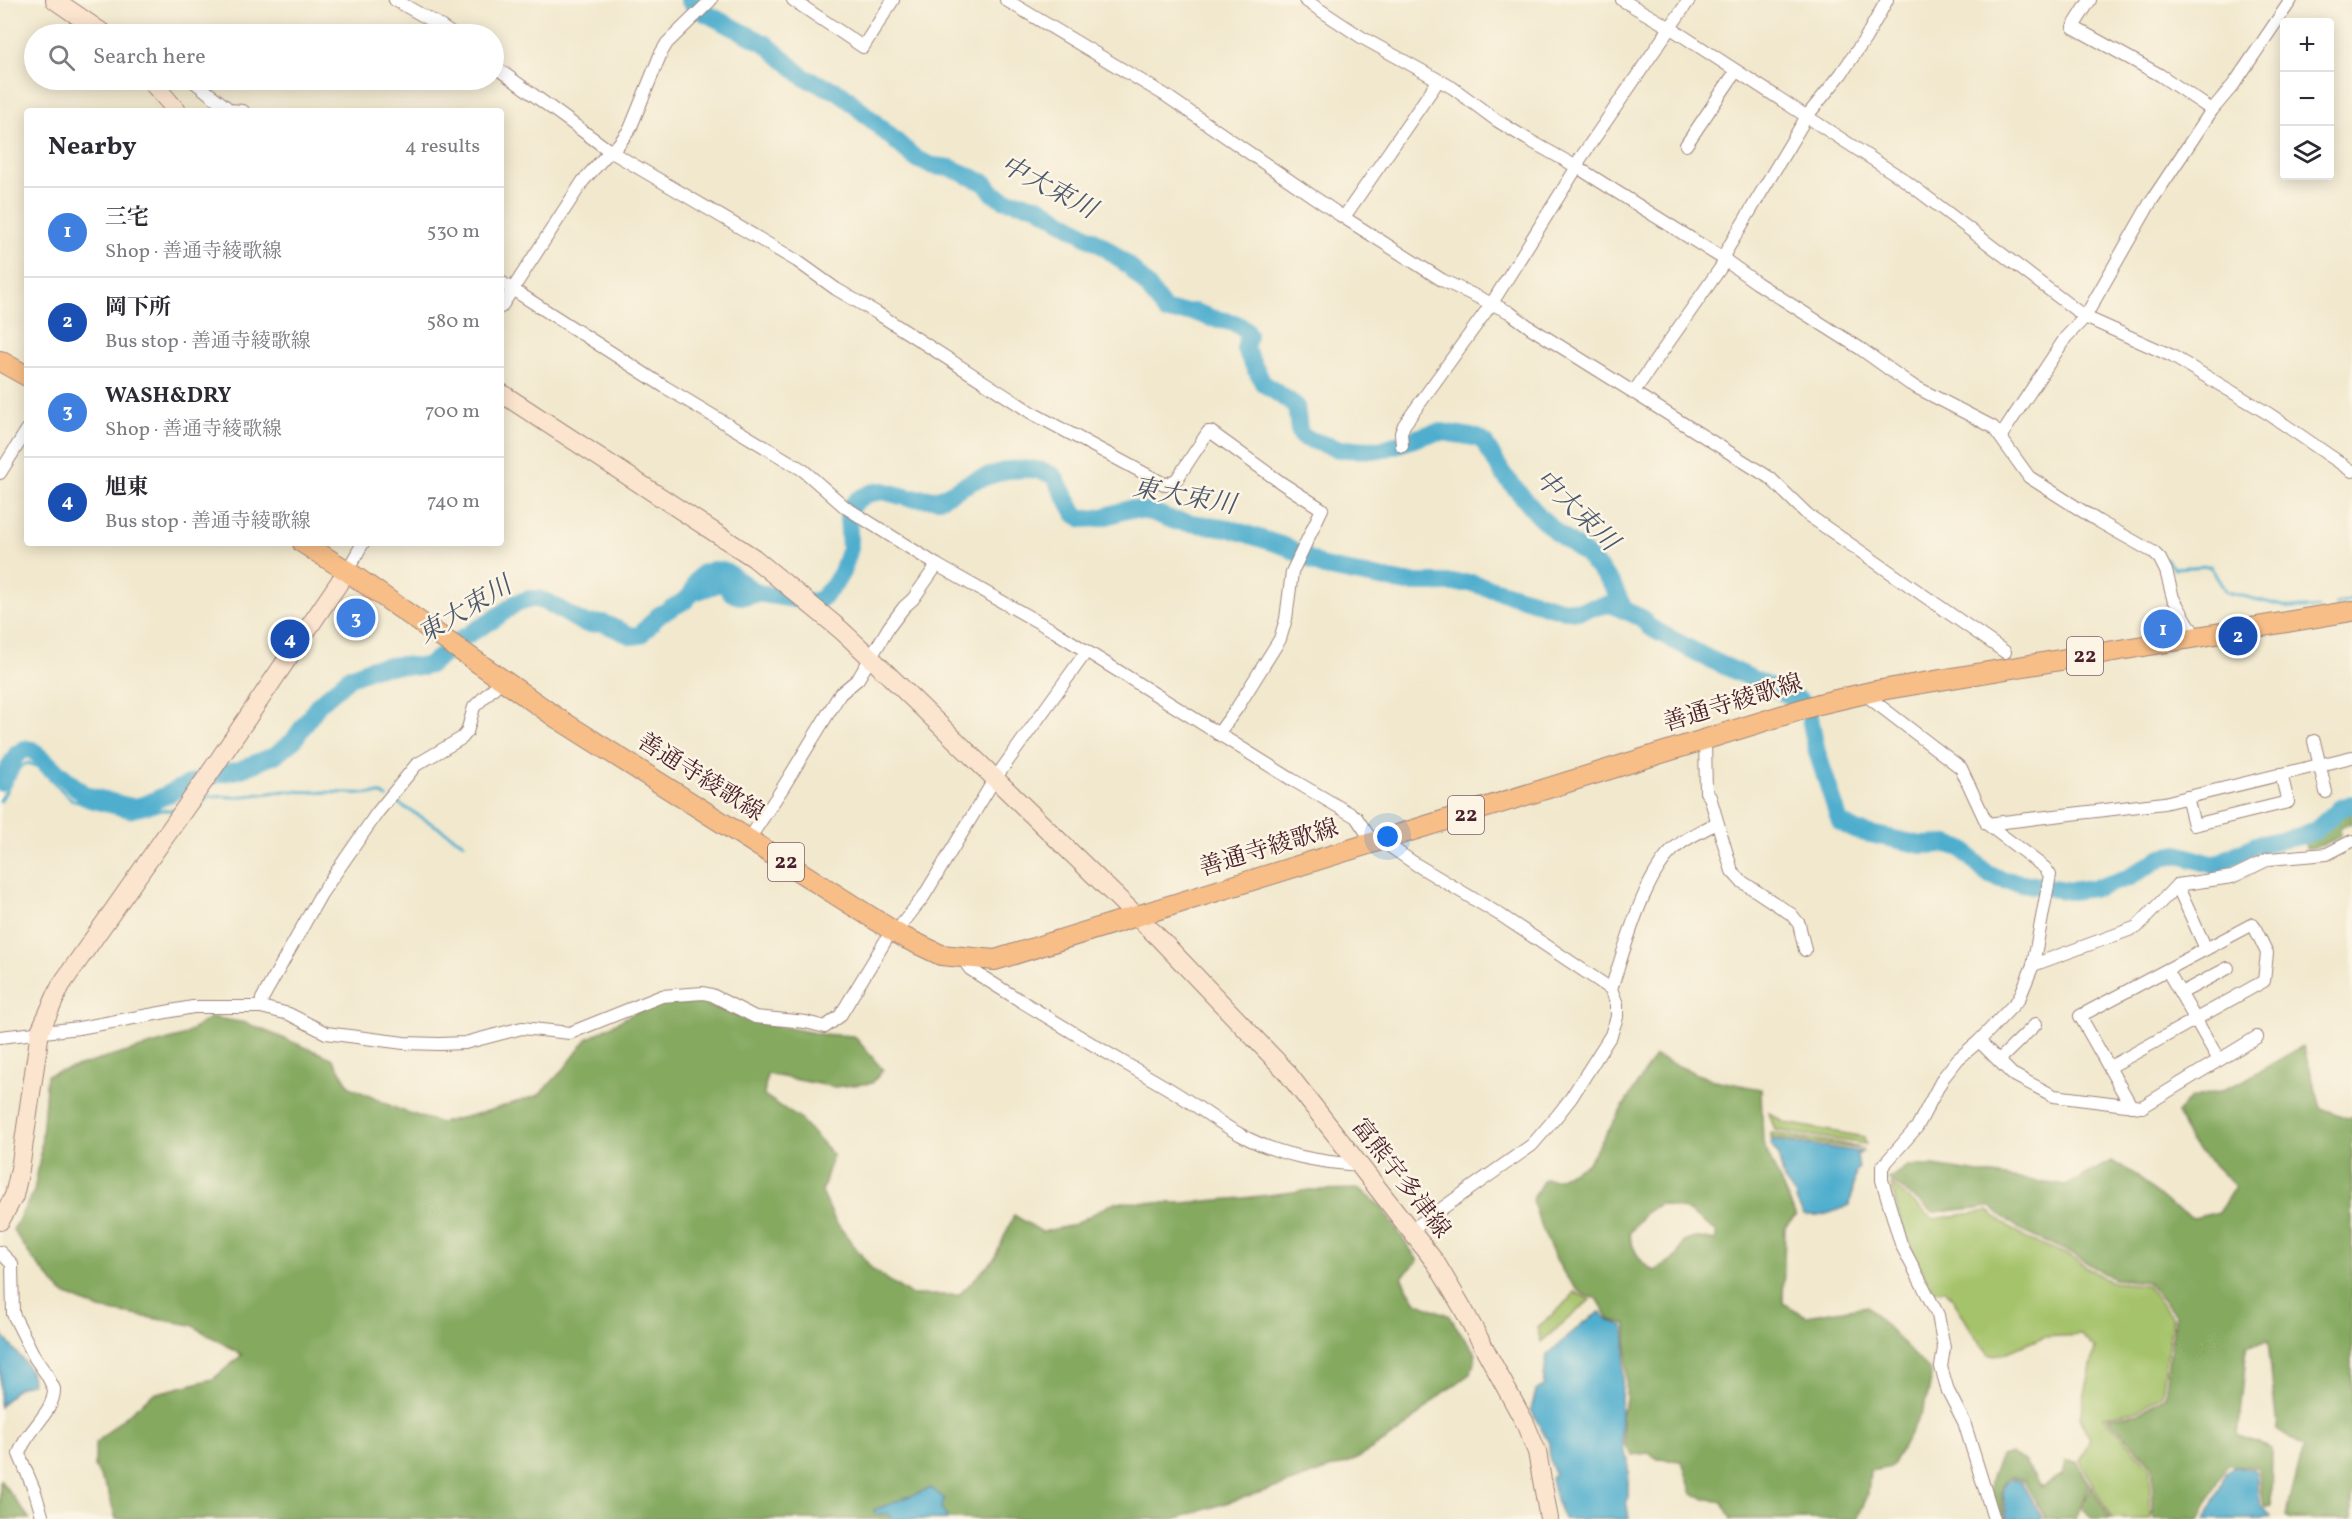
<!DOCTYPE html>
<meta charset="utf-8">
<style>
:root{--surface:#fff;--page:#f7f7f7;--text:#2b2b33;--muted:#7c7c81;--line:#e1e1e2;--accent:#1a73e8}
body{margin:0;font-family:Vollkorn,"Noto Serif JP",serif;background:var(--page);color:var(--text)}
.controls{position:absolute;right:18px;top:18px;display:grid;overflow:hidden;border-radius:6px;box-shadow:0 3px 15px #0003}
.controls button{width:54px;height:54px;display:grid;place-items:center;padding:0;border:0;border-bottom:2px solid var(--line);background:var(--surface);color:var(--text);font:30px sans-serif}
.you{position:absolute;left:1388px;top:837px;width:21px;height:21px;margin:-15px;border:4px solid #fff;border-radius:50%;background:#1a73e8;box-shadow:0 0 0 9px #1a73e833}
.badge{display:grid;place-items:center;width:39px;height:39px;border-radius:50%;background:var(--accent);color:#fff;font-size:20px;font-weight:700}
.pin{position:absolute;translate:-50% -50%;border:3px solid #fff;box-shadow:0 2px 6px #0006}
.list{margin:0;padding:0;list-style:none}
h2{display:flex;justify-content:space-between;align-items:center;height:78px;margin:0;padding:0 24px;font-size:26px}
h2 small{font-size:20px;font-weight:400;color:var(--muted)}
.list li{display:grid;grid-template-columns:39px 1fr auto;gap:18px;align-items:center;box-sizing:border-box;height:90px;padding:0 24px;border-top:2px solid var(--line)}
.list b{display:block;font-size:22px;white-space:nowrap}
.list p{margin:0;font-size:20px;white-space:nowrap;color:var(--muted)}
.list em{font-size:20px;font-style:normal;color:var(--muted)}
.icon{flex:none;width:33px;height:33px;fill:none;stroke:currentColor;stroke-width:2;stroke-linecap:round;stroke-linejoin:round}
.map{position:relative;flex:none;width:2352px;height:1519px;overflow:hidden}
.search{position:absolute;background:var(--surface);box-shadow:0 3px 15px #0003;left:24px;top:24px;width:480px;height:66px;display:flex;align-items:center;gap:15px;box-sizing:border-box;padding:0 21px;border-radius:33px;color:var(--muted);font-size:22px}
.panel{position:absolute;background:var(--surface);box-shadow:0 3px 15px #0003;left:24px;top:108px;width:480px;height:438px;border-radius:6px}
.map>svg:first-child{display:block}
.green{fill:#a5c36b;stroke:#78714b;stroke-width:1.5}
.forest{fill:#84a95f;stroke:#676445;stroke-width:1.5;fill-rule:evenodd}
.water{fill:#50aece;stroke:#4d667c;stroke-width:1.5}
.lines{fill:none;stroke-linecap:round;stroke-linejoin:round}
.stream{stroke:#50aece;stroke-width:3}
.river{stroke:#50aece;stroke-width:18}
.street-casing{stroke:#9e847c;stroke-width:14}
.secondary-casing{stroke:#9e847c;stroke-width:20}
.primary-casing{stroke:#9e847c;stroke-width:22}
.street{stroke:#fff;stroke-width:12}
.secondary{stroke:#fce5cf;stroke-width:18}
.primary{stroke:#f7be87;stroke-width:20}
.labels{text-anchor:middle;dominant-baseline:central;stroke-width:5;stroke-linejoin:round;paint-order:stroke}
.shield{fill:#fcf5e5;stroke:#7f5f63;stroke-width:1.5}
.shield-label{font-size:22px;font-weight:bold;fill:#4a1f2b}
.street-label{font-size:24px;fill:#4a1f2b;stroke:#fcf5e5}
.water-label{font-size:26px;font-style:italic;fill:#4c586c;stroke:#fcf5e5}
</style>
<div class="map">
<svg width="2352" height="1519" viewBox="0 0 2352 1519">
<rect width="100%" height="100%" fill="#fcf5e5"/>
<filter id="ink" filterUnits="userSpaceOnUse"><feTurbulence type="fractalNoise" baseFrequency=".0167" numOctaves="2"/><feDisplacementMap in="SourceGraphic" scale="12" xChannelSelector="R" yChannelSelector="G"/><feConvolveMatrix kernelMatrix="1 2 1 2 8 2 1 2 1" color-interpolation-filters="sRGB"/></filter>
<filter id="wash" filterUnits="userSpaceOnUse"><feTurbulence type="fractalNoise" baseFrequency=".008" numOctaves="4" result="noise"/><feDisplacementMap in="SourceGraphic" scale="24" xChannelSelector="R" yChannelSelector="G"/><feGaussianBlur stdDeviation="1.35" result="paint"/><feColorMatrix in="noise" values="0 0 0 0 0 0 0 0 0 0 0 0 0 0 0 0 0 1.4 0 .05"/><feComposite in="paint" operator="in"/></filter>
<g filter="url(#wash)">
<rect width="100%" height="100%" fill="#f1e8cd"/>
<!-- green -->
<g class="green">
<polygon points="1769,1113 1785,1123 1864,1137 1866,1144 1775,1130"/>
<polygon points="1771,1133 1839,1143 1863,1149 1771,1138"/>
<path d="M1891 1184 1933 1219 1988 1211 2025 1238 2068 1255 2110 1282 2147 1285 2172 1318 2162 1394 2138 1410 2104 1417 2150 1467V1519H2112L2080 1461 2089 1439 2080 1417 2095 1348 2081 1335 2043 1337 2003 1354 1989 1355C1971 1335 1962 1310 1945 1289L1934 1291C1913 1259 1899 1221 1891 1184Z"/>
<polygon points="1574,1292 1590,1300 1541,1342 1537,1328 1570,1299"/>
</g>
<!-- forest -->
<g class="forest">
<path d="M2352 811V823L2340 828 2341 836 2323 845 2306 849 2305 843C2321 834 2334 817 2352 811Z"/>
<polygon points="701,1003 766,1024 821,1034 854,1036 883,1070 872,1083 834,1087 767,1074 764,1095 800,1119 833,1155 822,1192 835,1221 872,1269 911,1295 959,1295 994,1259 1014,1215 1042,1232 1073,1225 1115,1202 1182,1203 1243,1198 1310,1190 1360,1189 1383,1208 1418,1261 1401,1278 1416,1302 1448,1315 1476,1354 1471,1373 1438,1397 1401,1431 1355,1460 1281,1486 1174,1519 116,1519 108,1491 95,1467 95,1444 120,1421 153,1394 213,1379 242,1355 192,1325 99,1309 62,1293 32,1258 13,1230 34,1191 40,1159 47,1075 183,1036 211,1017 246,1023 332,1058 350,1087 400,1110 440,1123 481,1113 539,1095 564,1069 587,1039 650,1004"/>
<polygon points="2303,1046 2321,1108 2347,1118 2352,1117 2352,1519 2290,1519 2286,1516 2304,1447 2277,1429 2268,1341 2247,1345 2238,1435 2272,1449 2271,1506 2264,1506 2258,1467 2227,1465 2199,1519 2153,1519 2153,1466 2108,1418 2139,1413 2165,1396 2175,1315 2148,1282 2114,1279 2069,1252 2025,1233 1990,1207 1933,1212 1888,1179 1909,1166 1933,1166 2066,1186 2111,1161 2132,1172 2171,1206 2193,1218 2219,1212 2235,1186 2190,1142 2177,1113 2191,1098 2217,1092 2241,1082"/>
<path d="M1655 1056 1709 1079 1761 1089 1763 1143 1796 1216 1785 1226 1783 1303 1806 1316 1867 1306 1931 1372C1932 1405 1906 1438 1891 1467L1870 1471 1868 1495 1857 1519H1731L1723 1503 1692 1494 1682 1461 1658 1459 1649 1453 1632 1455 1625 1445 1621 1416 1626 1400 1627 1324 1610 1320 1597 1298C1566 1300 1540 1224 1532 1200L1544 1179 1556 1180 1587 1164ZM1659 1204 1684 1209 1717 1232 1716 1241 1694 1237 1684 1242 1676 1257 1655 1271C1640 1265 1633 1249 1629 1234L1643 1215Z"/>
<path d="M2011 1454 2024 1461 2042 1487 2062 1475 2065 1461 2077 1462 2089 1484 2076 1519H2046L2024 1481 2012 1476C1996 1481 2003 1506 2005 1519H1998C1989 1490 1986 1484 2001 1457Z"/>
<polygon points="0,1480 30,1519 0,1519"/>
<polygon points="2091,1486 2110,1519 2094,1519 2082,1508"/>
</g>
<!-- water -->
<g class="water">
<path d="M1772 1140 1862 1152 1857 1155 1859 1168 1856 1171 1850 1205C1836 1210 1819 1220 1804 1215L1795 1199 1796 1196 1784 1180 1778 1155 1771 1144Z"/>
<path d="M1600 1312 1610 1321 1624 1326C1627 1342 1624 1360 1623 1377 1620 1403 1619 1431 1625 1457L1628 1458V1498L1626 1500 1629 1519H1564L1557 1502 1551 1479 1555 1473 1550 1461 1549 1443 1531 1410 1536 1391 1543 1386 1547 1355 1583 1323Z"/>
<path d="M0 1329C8 1349 32 1361 32 1383L16 1389 0 1407Z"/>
<polygon points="2234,1467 2253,1469 2256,1472 2261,1506 2271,1516 2262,1519 2205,1519 2222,1486 2226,1473"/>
<polygon points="2012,1478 2021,1482 2043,1519 2007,1519 2003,1494 2005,1483"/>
<polygon points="931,1488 945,1499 941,1508 948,1519 890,1519 889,1514 874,1514 874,1510"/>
</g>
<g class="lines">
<!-- stream -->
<g class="stream">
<polyline points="2081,503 2093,511"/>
<polyline points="2166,559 2173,568 2210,566 2226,592 2291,608 2318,608"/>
<polyline points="2336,604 2351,599"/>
<polyline points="393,800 464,843"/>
<polyline points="0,801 20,767 28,763 38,767 71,799 87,806 131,817 159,810 176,810"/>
<polyline points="194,808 200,808 208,796 238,797 285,791 382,794 387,797"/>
</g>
<!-- river -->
<g class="river">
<polyline points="689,0 705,13 766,44 805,78 841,93 916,159 933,166 951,168 985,183 994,194 1005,200 1037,206 1106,248 1130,267 1148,287 1166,312 1195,312 1211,318 1235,323 1245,329 1248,335 1245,349 1263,383 1296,406 1299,430 1302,437 1338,449 1380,450 1429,434 1443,432 1478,438 1484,442 1503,474 1538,515 1557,533 1586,554 1612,584 1624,609"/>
<path d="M692 593 723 582C726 584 727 587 729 590 735 598 749 597 757 593"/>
<polyline points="0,782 17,754 25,749 32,750 85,795 123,805 134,807 147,804 187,785 217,774 239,770 275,755 293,741 319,704 350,677 373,668 399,665 422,667 430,665 464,637 493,620 516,603 529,599 538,599 549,603 581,622 588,624 603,623 632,636 640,635 659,615 686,600 692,593 697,580 703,573 713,570 725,571 757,593 813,602 821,599 834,585 842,572 850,548 848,517 852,505 858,499 871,493 883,491 909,498 939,499 973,481 1007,470 1029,469 1043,471 1054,476 1075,514 1083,519 1099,518 1130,509 1152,512 1175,521 1228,528 1287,547 1324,567 1406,583 1472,583 1560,609 1577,611 1610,604 1642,618 1649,627 1707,658 1799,700 1808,708 1817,752 1840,822 1856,831 1922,845 1947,844 1961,848 1987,874 2004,880 2070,891 2100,887 2130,877 2162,857 2177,854 2214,865 2256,845 2300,836 2316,830 2339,809 2352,804"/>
</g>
</g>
</g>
<g filter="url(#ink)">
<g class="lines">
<!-- street casing -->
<g class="street-casing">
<g id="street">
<polyline points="395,0 436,23 452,34"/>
<polyline points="793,0 863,47 893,0"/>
<polyline points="1006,0 1165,95 1340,215 1442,280 1509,312 1531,328 1770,478 1808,515 2005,652"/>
<polyline points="1305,0 1361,37 1453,88 1496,120 1527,139 1577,167 1580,159 1689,0"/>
<polyline points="1622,0 1669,27 1903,179 2085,317 2172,356 2269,414 2352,471"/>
<polyline points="2090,0 2073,27 2160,75 2212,110"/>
<polyline points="494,66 610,151 797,261 836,289 877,313 1032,413 1166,485 1177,479 1208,432 1211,432 1283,484 1322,509 1292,572 1286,619 1280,639 1237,708 1218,734"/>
<polyline points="192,80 230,110 243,111"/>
<polyline points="1686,145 1736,71"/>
<polyline points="1344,217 1438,81"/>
<polyline points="1722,258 1807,116 1841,74 1865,39 1887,0"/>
<polyline points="501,282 665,387 803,470 845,507 937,565 1054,631 1291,779 1356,817 1374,844"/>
<polyline points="501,307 583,181 610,151 618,145 630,129 661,53 667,43 711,0"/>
<polyline points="1633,393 1726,260"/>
<polyline points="2001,436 2066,337 2085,317 2150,203 2212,110 2234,84 2291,0"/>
<polyline points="1402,446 1401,433 1404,425 1492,303 1577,167 1722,258 1757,283 1861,349 1910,384 1993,427 2029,477 2098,521 2153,552 2160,559 2166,571 2173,598 2196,637"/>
<polyline points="0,473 27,430"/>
<polyline points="347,571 363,543"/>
<polyline points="1863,693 1961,768 1987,824 2045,868 2050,875 2033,965 2019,999 1979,1041 1958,1059 1943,1078 1917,1127 1882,1167 1882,1180 1901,1244 1938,1315 1944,1348 1941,1367 1948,1391 1964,1422 1994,1519"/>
<polyline points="1705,739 1706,792 1710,797 1732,871 1741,881 1791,914 1799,924 1805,950"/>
<polyline points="2314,741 2326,792"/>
<polyline points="2187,797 2194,825 2288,802 2281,774"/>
<polyline points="1987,824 2164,803 2352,757"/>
<polyline points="749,839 782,789 840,694 858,679 889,627 904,607 913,599 937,565"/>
<polyline points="1382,841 1417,865 1502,916 1611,989 1617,1004 1617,1017 1611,1035 1571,1098 1557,1116 1532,1145 1410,1231"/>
<polyline points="2177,885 2206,949"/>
<polyline points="895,933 924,896 994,780 1086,652"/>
<path d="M962 958 970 969 984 978C1043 1015 1103 1051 1164 1086 1191 1101 1215 1121 1241 1135 1278 1155 1318 1162 1360 1165"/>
<polyline points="2033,965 2137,927 2177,885 2232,877 2269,859 2327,854 2352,841"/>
<polyline points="2167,970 2219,1060"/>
<path d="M1611 989C1625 949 1644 873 1676 847 1687 837 1703 831 1716 823"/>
<polyline points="2181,993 2228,968"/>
<polyline points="261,1007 262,999 321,894 377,813 416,765 462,738 467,732 474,707 501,681"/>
<polyline points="0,1037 79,1028 193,1007 261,1007 289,1014 326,1033 404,1043 439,1044 465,1043 522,1028 570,1033 662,996 703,993 712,995 755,1017 806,1022 825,1027 840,1016 892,930"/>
<polyline points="1979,1041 2012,1074 2054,1096 2142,1107 2257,1037"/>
<polyline points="1999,1060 2036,1024"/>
<polyline points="2110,1067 2264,981 2267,953 2253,924 2080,1016 2131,1106"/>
<path d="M0 1252 12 1264 13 1314 35 1358 47 1375 54 1389C55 1412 25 1432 19 1454L35 1492 43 1519"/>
</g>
</g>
<!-- secondary casing -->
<g class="secondary-casing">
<g id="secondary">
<polyline points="55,0 104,34"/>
<polyline points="150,80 177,111"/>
<polyline points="501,393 754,558 841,630 872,659 1159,938 1285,1070 1436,1263 1462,1307 1525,1423 1537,1452 1549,1519"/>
<polyline points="0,1221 14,1196 20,1169 40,1031 61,985 214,767 347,571"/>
</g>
</g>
<!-- primary casing -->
<g class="primary-casing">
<g id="primary">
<polyline points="0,361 27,376"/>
<polyline points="303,543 347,571 557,718 901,936 941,955 995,960 1819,704 1875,691 2352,611"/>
</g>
</g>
<!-- street -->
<use href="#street" class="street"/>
<!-- secondary -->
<use href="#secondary" class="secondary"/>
<!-- primary -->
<use href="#primary" class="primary"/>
</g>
</g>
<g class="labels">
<!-- shield labels -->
<g class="shield">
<rect x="2067" y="637" width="36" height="38" rx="4.5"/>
<rect x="1448" y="796" width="36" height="38" rx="4.5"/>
<rect x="768" y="843" width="36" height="38" rx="4.5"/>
</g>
<g class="shield-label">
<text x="2085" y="656">22</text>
<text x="1466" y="815">22</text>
<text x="786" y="862">22</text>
</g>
<!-- street labels -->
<g class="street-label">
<text transform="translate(1733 704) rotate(-17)">善通寺綾歌線</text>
<text transform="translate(700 778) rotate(32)">善通寺綾歌線</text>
<text transform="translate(1269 849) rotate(-17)">善通寺綾歌線</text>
<text transform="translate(1400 1179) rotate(52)">富熊宇多津線</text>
</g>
<!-- water labels -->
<g class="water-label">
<text transform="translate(1048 188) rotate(28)">中大束川</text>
<text transform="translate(1184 497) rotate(10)">東大束川</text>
<text transform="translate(1576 511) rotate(44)">中大束川</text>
<text transform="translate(465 611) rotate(-31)">東大束川</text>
</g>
</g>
</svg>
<div class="controls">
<button>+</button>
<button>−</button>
<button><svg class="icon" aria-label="layers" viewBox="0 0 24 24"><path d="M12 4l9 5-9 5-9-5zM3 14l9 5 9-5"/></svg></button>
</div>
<div class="you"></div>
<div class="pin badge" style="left:2163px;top:629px;background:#3f7fe0">1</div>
<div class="pin badge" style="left:2238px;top:636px;background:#1a4fb4">2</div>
<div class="pin badge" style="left:356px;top:618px;background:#3f7fe0">3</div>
<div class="pin badge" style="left:290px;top:639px;background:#1a4fb4">4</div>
<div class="search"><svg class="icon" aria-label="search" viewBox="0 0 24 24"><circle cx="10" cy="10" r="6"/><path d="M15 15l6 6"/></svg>Search here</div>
<section class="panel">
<h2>Nearby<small>4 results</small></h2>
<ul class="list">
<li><span class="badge" style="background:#3f7fe0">1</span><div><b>三宅</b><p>Shop · 善通寺綾歌線</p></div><em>530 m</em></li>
<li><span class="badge" style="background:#1a4fb4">2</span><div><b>岡下所</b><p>Bus stop · 善通寺綾歌線</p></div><em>580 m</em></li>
<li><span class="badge" style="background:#3f7fe0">3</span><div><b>WASH&amp;DRY</b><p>Shop · 善通寺綾歌線</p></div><em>700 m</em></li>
<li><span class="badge" style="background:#1a4fb4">4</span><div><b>旭東</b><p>Bus stop · 善通寺綾歌線</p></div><em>740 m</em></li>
</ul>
</section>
</div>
